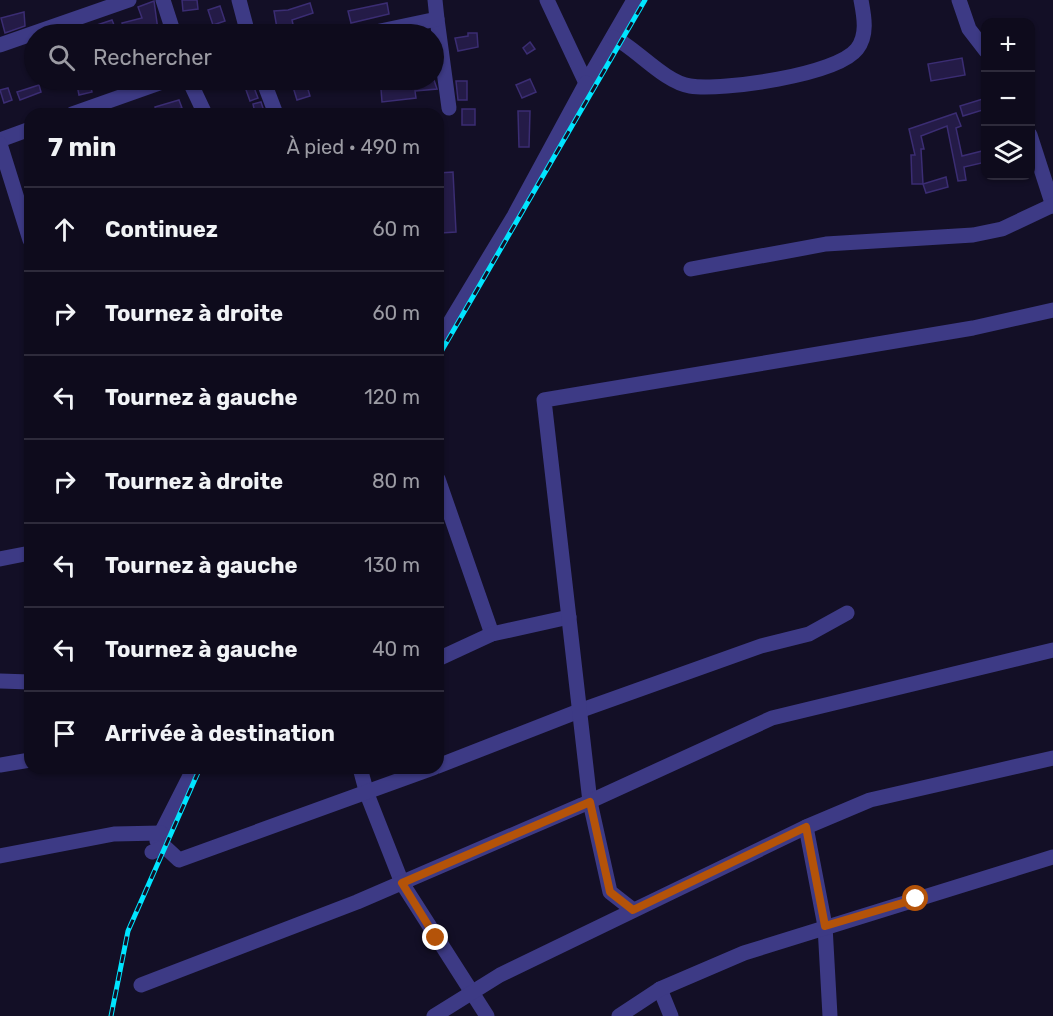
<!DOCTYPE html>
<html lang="fr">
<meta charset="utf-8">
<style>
:root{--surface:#0e0b1c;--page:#171425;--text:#f1f3f6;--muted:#9b9ba3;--line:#2e2b3b}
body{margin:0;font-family:Rubik,sans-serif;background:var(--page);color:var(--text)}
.controls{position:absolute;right:18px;top:18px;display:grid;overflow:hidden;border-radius:12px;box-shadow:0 2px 4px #0004}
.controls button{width:54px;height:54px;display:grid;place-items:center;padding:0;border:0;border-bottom:2px solid var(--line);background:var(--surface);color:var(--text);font:30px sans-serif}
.stop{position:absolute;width:18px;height:18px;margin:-14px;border:4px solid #b45309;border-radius:50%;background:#fff}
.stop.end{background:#b45309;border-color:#fff;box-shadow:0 2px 6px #0008}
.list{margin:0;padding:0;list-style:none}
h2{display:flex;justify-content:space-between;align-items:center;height:78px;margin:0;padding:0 24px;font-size:26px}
h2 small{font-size:20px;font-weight:400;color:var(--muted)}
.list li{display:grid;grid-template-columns:39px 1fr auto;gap:18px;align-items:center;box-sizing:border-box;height:84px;padding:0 24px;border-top:2px solid var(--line)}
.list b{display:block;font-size:22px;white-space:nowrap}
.list em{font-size:20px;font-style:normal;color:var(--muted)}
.icon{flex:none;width:33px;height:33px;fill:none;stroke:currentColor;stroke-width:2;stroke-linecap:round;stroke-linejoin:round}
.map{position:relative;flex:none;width:1053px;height:1016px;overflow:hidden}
.search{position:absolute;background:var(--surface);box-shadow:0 2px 4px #0004;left:24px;top:24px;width:420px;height:66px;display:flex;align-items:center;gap:15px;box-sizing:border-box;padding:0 21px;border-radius:33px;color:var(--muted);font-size:22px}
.panel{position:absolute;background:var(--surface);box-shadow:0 2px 4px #0004;left:24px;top:108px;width:420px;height:666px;border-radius:18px}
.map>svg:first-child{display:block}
.building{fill:#241b47;stroke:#3b2d73;stroke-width:1.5}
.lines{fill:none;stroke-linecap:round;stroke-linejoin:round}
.minor{stroke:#3d3a85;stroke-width:15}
.rail-casing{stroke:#00e5ff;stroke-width:5}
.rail{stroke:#130f26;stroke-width:3;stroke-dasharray:9;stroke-linecap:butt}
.route{stroke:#b45309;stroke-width:8}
</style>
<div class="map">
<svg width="1053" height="1016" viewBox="0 0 1053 1016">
<rect width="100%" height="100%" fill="#130f26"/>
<!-- building -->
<g class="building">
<polygon points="182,0 197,0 198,9 183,11"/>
<polygon points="154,1 158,30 145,34 125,34 122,23 142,18 138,7"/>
<polygon points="310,3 313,13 292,20 295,33 278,34 274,11 288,10"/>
<polygon points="387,3 389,14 351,23 348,11"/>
<polygon points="220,6 225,21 213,25 208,10"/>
<polygon points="24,12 25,26 5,33 1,18"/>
<polygon points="112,20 116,30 101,34 97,25"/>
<polygon points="468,33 477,33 478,47 458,51 455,38 468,36"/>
<polygon points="530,42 535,49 527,54 523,48"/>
<polygon points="962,58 965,75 931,81 928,64"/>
<polygon points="530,79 536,92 522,98 516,85"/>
<polygon points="434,80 437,89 415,91 416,98 382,102 381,89 399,87 398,81"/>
<polygon points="456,81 467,81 467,100 458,100"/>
<polygon points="90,83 92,92 79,95 77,85"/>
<polygon points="39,85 41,92 20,100 17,92"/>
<polygon points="253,85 258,98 250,101 245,87"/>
<polygon points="307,86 310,96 297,100 293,87"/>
<polygon points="8,88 12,100 4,103 0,90"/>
<polygon points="986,98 986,109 963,116 960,106"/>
<polygon points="179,100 182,108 157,114 155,107"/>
<polygon points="261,102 264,111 255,113 253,104"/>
<rect x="462" y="109" width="13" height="16"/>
<polygon points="518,111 530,111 529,147 519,147"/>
<polygon points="956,113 961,126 956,128 962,156 986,150 986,162 964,167 966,180 958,181 947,126 921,136 924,149 921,149 923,184 912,184 911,155 915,155 909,129"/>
<polygon points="453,172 456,232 441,233 438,173"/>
<polygon points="946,177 948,187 926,193 923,184"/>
</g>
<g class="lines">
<!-- minor -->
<g class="minor">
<polyline points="163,0 174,34"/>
<polyline points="239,0 248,34"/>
<polyline points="547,0 586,83 634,0"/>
<polyline points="959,0 969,29 986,51"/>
<polyline points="437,19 449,108"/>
<polyline points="366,34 437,19 435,0"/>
<path d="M613 37C636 48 664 82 690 86 722 91 837 75 857 49 868 35 864 16 861 0"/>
<polyline points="0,45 129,0"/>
<polyline points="189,80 205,114"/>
<polyline points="263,80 276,114"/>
<polyline points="72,114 168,80"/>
<polyline points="1030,135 1053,206"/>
<polyline points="0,140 30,129"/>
<polyline points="0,144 30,240"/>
<polyline points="691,269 826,244 973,235 1002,229 1053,205"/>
<polyline points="438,342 514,216 586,83"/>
<polyline points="438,479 492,634"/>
<polyline points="0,559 30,553"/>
<polyline points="438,659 492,634 569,617"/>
<polyline points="0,681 30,682"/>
<polyline points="0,765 30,760"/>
<polyline points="438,766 579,711 761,646 809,634 847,613"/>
<polyline points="360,768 367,794 402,883 487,1016"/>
<polyline points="806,827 825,926 830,1016"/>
<polyline points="157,841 194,768"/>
<polyline points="152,852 165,847 179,860 433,768"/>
<polyline points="0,856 114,834 161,833"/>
<polyline points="633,910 610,892 590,802 544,400 973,328 1053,310"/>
<polyline points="141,985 357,902 582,805 772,718 1053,650"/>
<polyline points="660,989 671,1016"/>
<polyline points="434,1016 500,975 806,827 870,800 1053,758"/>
<polyline points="619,1016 660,989 744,953 1053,857"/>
</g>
<!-- rail casing -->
<g class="rail-casing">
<g id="rail">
<polyline points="438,357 645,0"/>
<polyline points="111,1016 128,931 200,768"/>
</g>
</g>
<!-- rail -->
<use href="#rail" class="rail"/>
</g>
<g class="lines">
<!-- route -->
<polyline class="route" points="436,938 402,883 590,802 610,892 633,910 806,827 825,926 916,899"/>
</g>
</svg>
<div class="controls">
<button>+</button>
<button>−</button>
<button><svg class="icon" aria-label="layers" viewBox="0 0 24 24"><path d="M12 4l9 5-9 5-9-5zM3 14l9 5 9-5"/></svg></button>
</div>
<div class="stop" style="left:916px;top:899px"></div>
<div class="stop end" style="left:436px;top:938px"></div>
<div class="search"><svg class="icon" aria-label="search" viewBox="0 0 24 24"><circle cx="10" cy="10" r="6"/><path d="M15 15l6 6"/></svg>Rechercher</div>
<section class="panel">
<h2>7 min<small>À pied · 490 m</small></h2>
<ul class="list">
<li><svg class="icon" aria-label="ahead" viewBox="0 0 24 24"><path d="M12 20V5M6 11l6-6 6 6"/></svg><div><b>Continuez</b></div><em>60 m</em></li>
<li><svg class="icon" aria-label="right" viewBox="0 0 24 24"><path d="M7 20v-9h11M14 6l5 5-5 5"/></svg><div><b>Tournez à droite</b></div><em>60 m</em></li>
<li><svg class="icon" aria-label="left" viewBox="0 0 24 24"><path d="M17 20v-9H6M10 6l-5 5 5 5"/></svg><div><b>Tournez à gauche</b></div><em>120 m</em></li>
<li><svg class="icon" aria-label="right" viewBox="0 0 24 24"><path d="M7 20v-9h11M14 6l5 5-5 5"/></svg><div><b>Tournez à droite</b></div><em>80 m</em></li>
<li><svg class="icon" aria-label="left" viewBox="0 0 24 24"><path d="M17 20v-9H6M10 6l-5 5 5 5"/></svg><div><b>Tournez à gauche</b></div><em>130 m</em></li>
<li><svg class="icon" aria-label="left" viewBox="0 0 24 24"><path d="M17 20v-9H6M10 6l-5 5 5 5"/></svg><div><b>Tournez à gauche</b></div><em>40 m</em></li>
<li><svg class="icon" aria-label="arrive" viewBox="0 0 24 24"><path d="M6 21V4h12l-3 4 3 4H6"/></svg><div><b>Arrivée à destination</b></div></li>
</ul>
</section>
</div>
